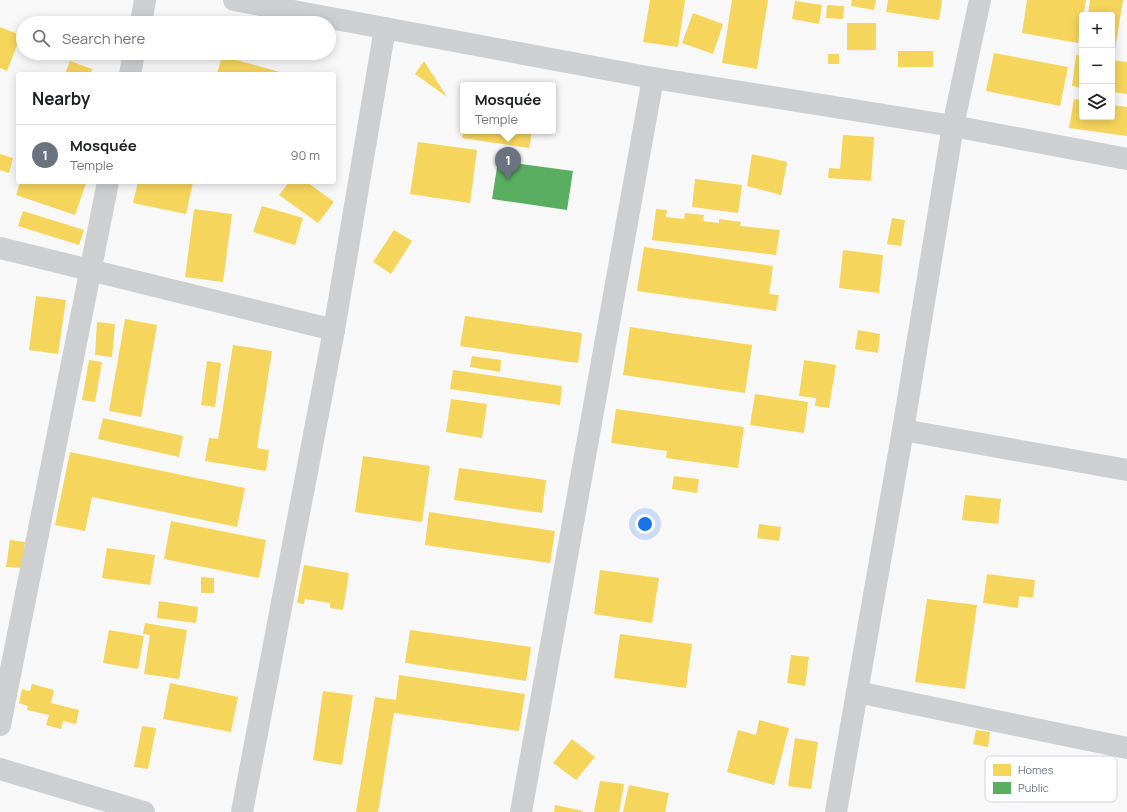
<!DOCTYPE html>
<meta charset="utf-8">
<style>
:root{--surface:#fff;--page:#f6f6f6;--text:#202124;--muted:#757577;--line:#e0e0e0;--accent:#b45309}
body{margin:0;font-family:Manrope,sans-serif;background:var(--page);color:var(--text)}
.controls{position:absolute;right:12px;top:12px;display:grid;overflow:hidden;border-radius:4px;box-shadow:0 2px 10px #0003}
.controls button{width:36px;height:36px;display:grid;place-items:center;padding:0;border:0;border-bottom:1px solid var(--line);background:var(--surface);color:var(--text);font:20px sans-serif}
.you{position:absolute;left:645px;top:524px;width:14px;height:14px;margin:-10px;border:3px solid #fff;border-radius:50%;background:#1a73e8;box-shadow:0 0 0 6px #1a73e833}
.badge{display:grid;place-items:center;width:26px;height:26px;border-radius:50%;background:var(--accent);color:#fff;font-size:13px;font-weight:700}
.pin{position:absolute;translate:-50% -33px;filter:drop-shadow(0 1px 2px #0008)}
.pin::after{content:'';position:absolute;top:21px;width:14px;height:12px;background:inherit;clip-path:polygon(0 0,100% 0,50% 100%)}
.popup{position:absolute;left:460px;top:82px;width:96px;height:52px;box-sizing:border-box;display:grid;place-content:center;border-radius:4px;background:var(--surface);filter:drop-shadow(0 1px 3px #0005);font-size:13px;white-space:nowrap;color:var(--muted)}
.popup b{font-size:15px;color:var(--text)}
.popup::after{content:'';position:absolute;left:50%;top:100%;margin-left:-8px;border:8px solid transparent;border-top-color:var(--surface)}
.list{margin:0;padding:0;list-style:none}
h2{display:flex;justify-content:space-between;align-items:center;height:52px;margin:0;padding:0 16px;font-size:17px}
h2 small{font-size:13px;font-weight:400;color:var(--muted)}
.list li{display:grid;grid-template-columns:26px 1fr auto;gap:12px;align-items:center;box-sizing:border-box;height:60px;padding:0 16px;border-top:1px solid var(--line)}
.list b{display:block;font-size:15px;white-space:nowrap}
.list p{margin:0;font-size:13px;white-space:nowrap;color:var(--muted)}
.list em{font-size:13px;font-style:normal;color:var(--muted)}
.icon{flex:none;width:22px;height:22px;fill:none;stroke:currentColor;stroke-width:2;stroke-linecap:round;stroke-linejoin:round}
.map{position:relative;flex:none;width:1127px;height:812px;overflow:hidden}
.search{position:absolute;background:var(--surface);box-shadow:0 2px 10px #0003;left:16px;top:16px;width:320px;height:44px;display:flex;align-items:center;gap:10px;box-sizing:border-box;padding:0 14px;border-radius:22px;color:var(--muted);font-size:15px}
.panel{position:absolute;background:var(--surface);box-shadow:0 2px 10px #0003;left:16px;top:72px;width:320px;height:112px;border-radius:4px}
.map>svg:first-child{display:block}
.homes{fill:#f6d55c}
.public{fill:#5aae61}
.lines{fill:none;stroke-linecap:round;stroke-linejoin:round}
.minor{stroke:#cecfd1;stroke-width:22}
.key{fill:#fff;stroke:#d2d5db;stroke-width:1}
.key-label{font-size:11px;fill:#6a7486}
</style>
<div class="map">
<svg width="1127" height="812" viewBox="0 0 1127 812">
<rect width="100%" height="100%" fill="#f8f8f8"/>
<!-- homes -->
<g class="homes">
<polygon points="650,0 685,0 678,47 643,42"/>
<polygon points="732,0 768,0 757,69 722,63"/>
<polygon points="852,0 876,0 874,10 851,6"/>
<polygon points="888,0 942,0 939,20 886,12"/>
<polygon points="1027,0 1086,0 1083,15 1082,15 1078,43 1022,33"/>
<polygon points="1090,0 1123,0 1115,50 1112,49 1112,15 1088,15"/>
<polygon points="795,1 822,5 819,24 792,19"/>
<polygon points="827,5 844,6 843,19 826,18"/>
<polygon points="693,13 723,24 713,54 682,43"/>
<rect x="847" y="23" width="29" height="27"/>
<polygon points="0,27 21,35 7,71 0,68"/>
<rect x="898" y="51" width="35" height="16"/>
<polygon points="994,53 1068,67 1060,106 986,91"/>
<rect x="828" y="54" width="11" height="10"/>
<polygon points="1076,55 1082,56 1082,88 1072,86"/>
<polygon points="222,56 287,74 217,74"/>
<polygon points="1112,60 1127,62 1127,94 1112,92"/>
<polygon points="70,61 92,69 91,74 65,74"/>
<polygon points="424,61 447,97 415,74"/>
<polygon points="1074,99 1082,100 1082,117 1112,117 1112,105 1127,107 1127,136 1069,128"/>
<polygon points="463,131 532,131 529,148 462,138"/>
<polygon points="843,135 874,137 871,181 828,178 829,168 840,169"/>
<polygon points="418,142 477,150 470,203 410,194"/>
<polygon points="0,154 13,158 9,173 0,170"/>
<polygon points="752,154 787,162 781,195 747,186"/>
<polygon points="695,179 742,185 738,213 692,207"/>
<polygon points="20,182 83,182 86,183 75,215 16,195"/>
<polygon points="138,182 193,182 186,214 133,203"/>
<polygon points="289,182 307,182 334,202 318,223 279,195"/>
<polygon points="262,206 303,218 295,245 253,232"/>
<polygon points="194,209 232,214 223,282 185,277"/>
<polygon points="656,209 667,210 666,217 684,219 685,213 704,215 703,221 719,223 719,219 741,222 740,226 780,230 776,255 652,240"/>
<polygon points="23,211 84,230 79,245 18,226"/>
<polygon points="892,218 905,220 901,246 887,244"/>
<polygon points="394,230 412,241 391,274 373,262"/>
<polygon points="644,247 773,266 769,294 779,295 776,311 637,291"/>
<polygon points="843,250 883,255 879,293 839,288"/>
<polygon points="36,296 66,300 58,354 29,350"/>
<polygon points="465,316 582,333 578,363 460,346"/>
<polygon points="125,319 157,325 141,417 109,411"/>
<polygon points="97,322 115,324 112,357 95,355"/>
<polygon points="630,327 752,345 745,393 623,375"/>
<polygon points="858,330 880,334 878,353 855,349"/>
<polygon points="233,345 272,351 257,448 269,450 266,471 205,461 209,438 218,439"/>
<polygon points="472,356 501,360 500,372 470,367"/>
<polygon points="89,360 102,362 95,402 82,400"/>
<polygon points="804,360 836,365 829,408 815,406 816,398 799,396"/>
<polygon points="207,361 221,363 215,407 201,405"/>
<polygon points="453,370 562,386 560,405 450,389"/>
<polygon points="755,394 808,402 804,433 750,425"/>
<polygon points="451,399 487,404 482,438 446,432"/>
<polygon points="616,409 744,427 738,468 666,458 667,451 611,443"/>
<polygon points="103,418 183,436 179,457 98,439"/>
<polygon points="70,452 245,488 237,527 92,497 85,531 55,525"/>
<polygon points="363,456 430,466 422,522 355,512"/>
<polygon points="459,468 546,480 542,513 454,500"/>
<polygon points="674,476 699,479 697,493 672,489"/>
<polygon points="965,495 1001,499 998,524 962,520"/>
<polygon points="429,512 555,531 550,563 425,545"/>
<polygon points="171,521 266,540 259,578 164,559"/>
<polygon points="759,524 781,527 779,541 757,538"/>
<polygon points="10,540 25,542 22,568 6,567"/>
<polygon points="107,548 155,555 150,585 102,578"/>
<polygon points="304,565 349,573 343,610 330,608 330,603 305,599 304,604 297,603"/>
<polygon points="600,570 659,578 652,623 594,614"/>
<polygon points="987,574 1035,580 1033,598 1019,596 1018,608 983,603"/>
<polygon points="201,577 214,578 214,593 201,593"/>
<polygon points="927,599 977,605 965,689 915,682"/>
<polygon points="159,601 198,607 196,623 157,618"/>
<polygon points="145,623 187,630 179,679 144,674 150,635 143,634"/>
<polygon points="109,630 144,636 138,669 103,663"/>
<polygon points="410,630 531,647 526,681 405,663"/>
<polygon points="620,634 692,644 686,688 614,678"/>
<polygon points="791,655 809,657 805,686 787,683"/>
<polygon points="399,675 525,694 519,731 394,713 378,812 356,812 375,697 396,700"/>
<polygon points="170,683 238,697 231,732 163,719"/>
<polygon points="32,684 54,690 51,703 79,710 76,724 63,721 61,729 46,725 49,715 27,710 28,706 19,703 22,689 30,691"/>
<polygon points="323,691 353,695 342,765 313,760"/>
<polygon points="759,720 789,728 774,785 727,772 738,730 756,735"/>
<polygon points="142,726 156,728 148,769 134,767"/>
<polygon points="976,730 990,732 988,747 973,744"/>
<polygon points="795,738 818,742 811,789 788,786"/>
<polygon points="572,739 595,757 576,780 553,763"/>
<polygon points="600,781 624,784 619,812 594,812"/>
<polygon points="629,785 669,793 665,812 623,812"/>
<polygon points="555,805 583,811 583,812 554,812"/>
</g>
<!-- public -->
<polygon class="public" points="498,161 573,171 567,210 492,199"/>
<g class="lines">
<!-- minor -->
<g class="minor">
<polyline points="234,0 653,78 953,126 1127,159"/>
<polyline points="141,23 145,0"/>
<polyline points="130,74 134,53"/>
<polyline points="0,248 334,330"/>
<polyline points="903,430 1127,470"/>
<polyline points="857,692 1127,748"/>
<polyline points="0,725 108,182"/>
<polyline points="0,769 144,812"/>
<polyline points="242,812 334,330 385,28"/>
<polyline points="521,812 653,78"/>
<polyline points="836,812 903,430 953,126 980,0"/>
</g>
</g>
<!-- legend -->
<rect x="985" y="756" width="132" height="46" rx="6" class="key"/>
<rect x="993" y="764" width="18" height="12" fill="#f6d55c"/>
<rect x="993" y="782" width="18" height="12" fill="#5aae61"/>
<g class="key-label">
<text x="1018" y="774">Homes</text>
<text x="1018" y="792">Public</text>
</g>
</svg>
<div class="controls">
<button>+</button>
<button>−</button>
<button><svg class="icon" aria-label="layers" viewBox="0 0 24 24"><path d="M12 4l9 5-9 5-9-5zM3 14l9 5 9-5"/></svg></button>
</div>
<div class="you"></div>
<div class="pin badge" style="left:508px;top:180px;background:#6b7280">1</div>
<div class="popup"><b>Mosquée</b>Temple</div>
<div class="search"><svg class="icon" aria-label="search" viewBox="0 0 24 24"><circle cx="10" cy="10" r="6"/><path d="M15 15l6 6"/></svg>Search here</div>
<section class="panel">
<h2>Nearby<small></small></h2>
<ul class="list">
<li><span class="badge" style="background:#6b7280">1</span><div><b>Mosquée</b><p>Temple</p></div><em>90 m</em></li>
</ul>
</section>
</div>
